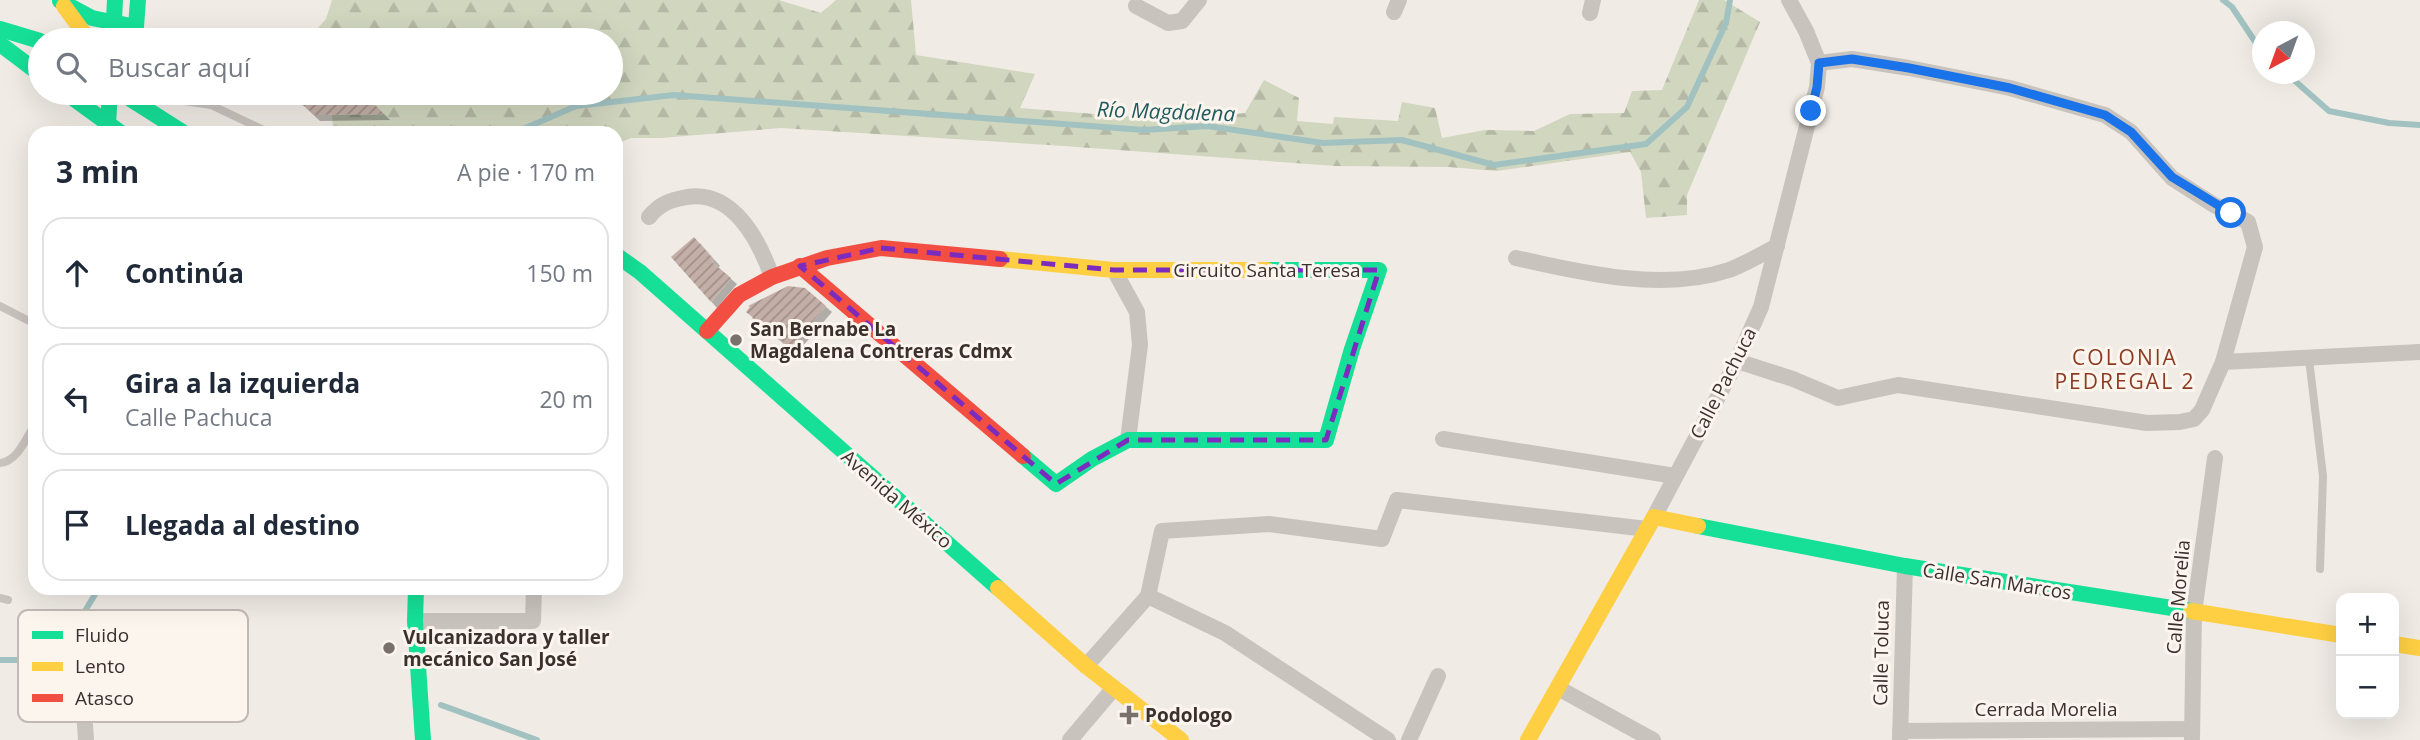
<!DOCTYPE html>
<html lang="es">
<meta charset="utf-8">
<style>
:root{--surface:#fff;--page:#f2f2f3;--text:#1f2937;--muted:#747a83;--line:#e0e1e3}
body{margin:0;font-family:"Open Sans",sans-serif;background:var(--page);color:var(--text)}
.controls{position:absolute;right:21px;bottom:21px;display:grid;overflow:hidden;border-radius:14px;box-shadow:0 7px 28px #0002}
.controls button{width:63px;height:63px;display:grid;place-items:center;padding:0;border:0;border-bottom:2px solid var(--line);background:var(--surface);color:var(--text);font:35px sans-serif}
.compass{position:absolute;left:2252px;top:21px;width:63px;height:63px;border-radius:50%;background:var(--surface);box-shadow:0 7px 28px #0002;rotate:221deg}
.stop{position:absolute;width:21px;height:21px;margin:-16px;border:5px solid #1a73e8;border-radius:50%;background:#fff}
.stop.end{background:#1a73e8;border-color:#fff;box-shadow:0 2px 7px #0008}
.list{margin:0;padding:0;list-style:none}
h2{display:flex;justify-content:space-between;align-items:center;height:91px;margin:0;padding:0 28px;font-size:30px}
h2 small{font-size:23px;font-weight:400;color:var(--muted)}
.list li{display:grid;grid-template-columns:46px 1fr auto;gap:21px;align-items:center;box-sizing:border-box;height:112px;margin:0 14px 14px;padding:0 14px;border:2px solid var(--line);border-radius:21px}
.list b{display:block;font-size:26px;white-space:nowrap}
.list p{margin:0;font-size:23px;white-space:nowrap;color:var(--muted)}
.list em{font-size:23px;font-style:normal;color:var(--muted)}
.icon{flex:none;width:38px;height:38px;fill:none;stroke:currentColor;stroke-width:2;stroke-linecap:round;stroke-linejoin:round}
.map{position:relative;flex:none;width:2420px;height:740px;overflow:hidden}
.search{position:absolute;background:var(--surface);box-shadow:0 7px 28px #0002;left:28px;top:28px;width:595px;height:77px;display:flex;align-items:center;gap:18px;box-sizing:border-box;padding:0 24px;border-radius:38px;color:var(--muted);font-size:26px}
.panel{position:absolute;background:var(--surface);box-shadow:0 7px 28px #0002;left:28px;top:126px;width:595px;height:469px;border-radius:21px}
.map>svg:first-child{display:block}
.forest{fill:url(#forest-firs)}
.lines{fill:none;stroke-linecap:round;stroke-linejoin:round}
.stream{stroke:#a1c2c1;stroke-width:6}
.building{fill:url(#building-hatch);filter:url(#shadow)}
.lane{stroke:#c9c3be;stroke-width:8}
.street{stroke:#c9c3be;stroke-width:16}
.fast{stroke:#16e098;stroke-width:16}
.slow{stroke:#ffcf43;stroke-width:16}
.jam{stroke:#f24e42;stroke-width:16}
.route{stroke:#1a73e8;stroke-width:9}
.marked{fill:none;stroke:#7b2cbf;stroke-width:5;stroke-dasharray:14 9;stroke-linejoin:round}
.poi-dot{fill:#7a716c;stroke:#fbf5ee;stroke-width:2.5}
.labels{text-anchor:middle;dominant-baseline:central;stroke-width:6;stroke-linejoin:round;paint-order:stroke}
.street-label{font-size:19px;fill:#3b302b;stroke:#fbf5ee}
.poi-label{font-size:19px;font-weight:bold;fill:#3b302b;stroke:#fbf5ee;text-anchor:start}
.water-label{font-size:21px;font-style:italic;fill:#1f5a5e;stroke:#fbf5ee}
.neighbourhood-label{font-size:21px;letter-spacing:2px;fill:#8c3b22;stroke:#fbf5ee}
.key{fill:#fbf5ee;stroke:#c1bab4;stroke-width:2}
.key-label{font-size:19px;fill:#3b302b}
</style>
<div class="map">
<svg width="2420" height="740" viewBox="0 0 2420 740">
<defs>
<pattern id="forest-firs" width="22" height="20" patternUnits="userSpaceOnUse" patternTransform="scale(1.75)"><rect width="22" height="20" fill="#d1d6bf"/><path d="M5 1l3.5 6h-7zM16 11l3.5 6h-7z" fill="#b4b8a4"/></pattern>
<pattern id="building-hatch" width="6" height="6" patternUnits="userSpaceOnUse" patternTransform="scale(1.75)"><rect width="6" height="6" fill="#c3afa7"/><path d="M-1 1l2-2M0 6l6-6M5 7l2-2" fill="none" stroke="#a08f88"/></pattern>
<filter id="shadow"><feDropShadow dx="6" dy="6" stdDeviation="0" flood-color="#0004"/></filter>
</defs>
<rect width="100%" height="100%" fill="#f0ebe5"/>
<!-- forest -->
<polygon class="forest" points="332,0 779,0 821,13 836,0 911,0 916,55 1035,74 1020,108 1157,119 1172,115 1183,102 1219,116 1245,113 1264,80 1299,98 1297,121 1333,124 1334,117 1398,121 1402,102 1435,108 1442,138 1485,130 1534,131 1570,114 1624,113 1632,91 1662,90 1699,0 1724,0 1760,22 1687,195 1687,215 1646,218 1641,172 1630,152 1497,171 1449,167 1336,166 1064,146 781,128 661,138 631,138 616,144 616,133 333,133 332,114 384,114 363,93 611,93 611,40 307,40 326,19"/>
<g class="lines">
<!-- stream -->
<g class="stream">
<polyline points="2223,0 2232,7 2262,52"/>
<polyline points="2287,74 2329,111 2389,123 2420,125"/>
<polyline points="514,133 576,106 674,95 1144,130 1207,126 1323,143 1402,140 1494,165 1646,144 1687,107 1726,23 1730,0"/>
<polyline points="0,660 41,660 72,632 99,588"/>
<polyline points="441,705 537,740"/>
</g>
</g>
<!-- building -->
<g class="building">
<polygon points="290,93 363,93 384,114 314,115"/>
<polygon points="694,237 714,260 712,262 731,278 711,302 671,257"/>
<polygon points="788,286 805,288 826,306 790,348 746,312 750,307 748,306"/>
</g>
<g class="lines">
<!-- lane -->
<g class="lane">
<polyline points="140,99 157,97 211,105 270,133"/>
<polyline points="0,306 35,324"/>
<polyline points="2309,359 2323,476 2320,569"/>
<path d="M0 463C18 461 26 438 35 424"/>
<polyline points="0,598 8,600"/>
</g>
<!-- street -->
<g class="street">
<polyline points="1136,6 1168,23 1182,21 1199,0"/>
<polyline points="1394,12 1399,0"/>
<polyline points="1590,13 1593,0"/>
<path d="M649 217C660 203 671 200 687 197 733 190 759 240 772 277"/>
<path d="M1516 258C1582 273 1663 292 1729 270 1745 264 1762 254 1777 246"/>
<polyline points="1114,270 1137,312 1140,345 1128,440"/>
<polyline points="1737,361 1793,379 1838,398 1898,385 2147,423 2180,422 2194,419 2202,410 2223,362 2255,247 2248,222 2214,205 2172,178 2131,132 2105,115 2010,88 1909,68 1852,59 1819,63"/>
<polyline points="2223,362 2420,352"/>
<polyline points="1443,439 1675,476"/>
<polyline points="1654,517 1737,361 1761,307 1817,87 1819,63 1806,31 1789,0"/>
<polyline points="1148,596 1162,531 1269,524 1382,539 1397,500 1647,529"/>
<polyline points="1148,596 1225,633 1388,740"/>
<polyline points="415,621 533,621 534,588"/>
<polyline points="1086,666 1148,596"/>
<polyline points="1558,688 1653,740"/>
<polyline points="83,695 86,740"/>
<polyline points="1900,731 2192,729"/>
<polyline points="2192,738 2194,613 2215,458"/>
<polyline points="1070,740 1114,688"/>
<polyline points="1409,740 1438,676"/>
<polyline points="1900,740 1905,566"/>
</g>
<!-- fast -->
<g class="fast">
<polyline points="60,1 92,18 136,27"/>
<polyline points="0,29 40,41"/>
<polyline points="113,40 115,0"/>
<polyline points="135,40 138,0"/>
<polyline points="0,44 40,74"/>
<polyline points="66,93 121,133"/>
<polyline points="127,93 132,100 184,133"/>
<polyline points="108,124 110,93"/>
<polyline points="616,255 640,272 998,588"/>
<polyline points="1023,456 1056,484 1092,459 1128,440 1326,440 1352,349 1379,270 1267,270"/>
<polyline points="1698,526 1905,566 2191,611"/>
<polyline points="416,588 415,621 423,740"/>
</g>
<!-- slow -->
<g class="slow">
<polyline points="64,6 89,40"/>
<polyline points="1000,259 1114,270 1267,270"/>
<polyline points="998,588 1086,666 1181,740"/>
<polyline points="2191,611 2341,635"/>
<polyline points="2394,644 2420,648"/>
<polyline points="1528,740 1654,517 1698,526"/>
</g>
<!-- jam -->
<g class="jam">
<polyline points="800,266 1023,456"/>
<polyline points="707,331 739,295 772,277 827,258 881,248 1000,259"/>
</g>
</g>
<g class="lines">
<!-- route -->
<polyline class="route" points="1811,111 1817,87 1819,63 1852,59 1909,68 2010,88 2105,115 2131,132 2172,177 2231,213"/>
</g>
<!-- marked area -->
<path class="marked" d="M881 248 1114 270H1379L1326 440H1128L1056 484 800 266Z"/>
<!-- markers -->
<g class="poi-dot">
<circle cx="736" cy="340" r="7"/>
<circle cx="389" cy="648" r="7"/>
<path d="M1125.5 704.5h7v7h7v7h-7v7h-7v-7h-7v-7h7z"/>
</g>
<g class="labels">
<!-- street labels -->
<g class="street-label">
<text x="1267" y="270">Circuito Santa Teresa</text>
<text transform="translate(1723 383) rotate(-63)">Calle Pachuca</text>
<text transform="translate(897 499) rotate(41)">Avenida México</text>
<text transform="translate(1997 581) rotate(9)">Calle San Marcos</text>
<text transform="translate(2178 597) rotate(-85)">Calle Morelia</text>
<text transform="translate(1881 653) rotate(-89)">Calle Toluca</text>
<text x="2046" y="709">Cerrada Morelia</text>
</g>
<!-- poi labels -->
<g class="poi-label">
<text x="750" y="329">San Bernabe La<tspan x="750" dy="22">Magdalena Contreras Cdmx</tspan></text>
<text x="403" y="637">Vulcanizadora y taller<tspan x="403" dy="22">mecánico San José</tspan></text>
<text x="1145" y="715">Podologo</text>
</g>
<!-- water labels -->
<g class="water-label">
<text transform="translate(1166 111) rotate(2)">Río Magdalena</text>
</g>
<!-- neighbourhood labels -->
<g class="neighbourhood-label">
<text x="2125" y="357">COLONIA<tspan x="2125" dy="24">PEDREGAL 2</tspan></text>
</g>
</g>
<!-- legend -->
<rect x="18" y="610" width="230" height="112" rx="10" class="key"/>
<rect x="32" y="631" width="31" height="8" fill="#16e098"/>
<rect x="32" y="662" width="31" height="9" fill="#ffcf43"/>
<rect x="32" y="694" width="31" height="8" fill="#f24e42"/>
<g class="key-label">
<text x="75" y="642">Fluido</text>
<text x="75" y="673">Lento</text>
<text x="75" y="705">Atasco</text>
</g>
</svg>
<div class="controls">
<button>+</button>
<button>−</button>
</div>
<svg class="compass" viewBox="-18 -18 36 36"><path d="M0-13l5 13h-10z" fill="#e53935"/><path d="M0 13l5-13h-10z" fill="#747a83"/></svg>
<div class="stop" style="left:2231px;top:213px"></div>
<div class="stop end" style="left:1811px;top:111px"></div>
<div class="search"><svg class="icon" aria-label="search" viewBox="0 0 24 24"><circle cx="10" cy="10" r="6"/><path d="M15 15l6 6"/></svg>Buscar aquí</div>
<section class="panel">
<h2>3 min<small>A pie · 170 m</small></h2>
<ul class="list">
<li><svg class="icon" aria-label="ahead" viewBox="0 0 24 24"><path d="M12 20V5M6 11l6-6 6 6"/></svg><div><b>Continúa</b></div><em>150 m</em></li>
<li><svg class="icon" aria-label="left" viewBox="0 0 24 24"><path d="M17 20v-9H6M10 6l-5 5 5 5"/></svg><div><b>Gira a la izquierda</b><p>Calle Pachuca</p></div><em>20 m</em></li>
<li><svg class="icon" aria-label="arrive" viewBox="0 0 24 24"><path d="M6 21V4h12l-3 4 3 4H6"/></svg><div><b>Llegada al destino</b></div></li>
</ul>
</section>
</div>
